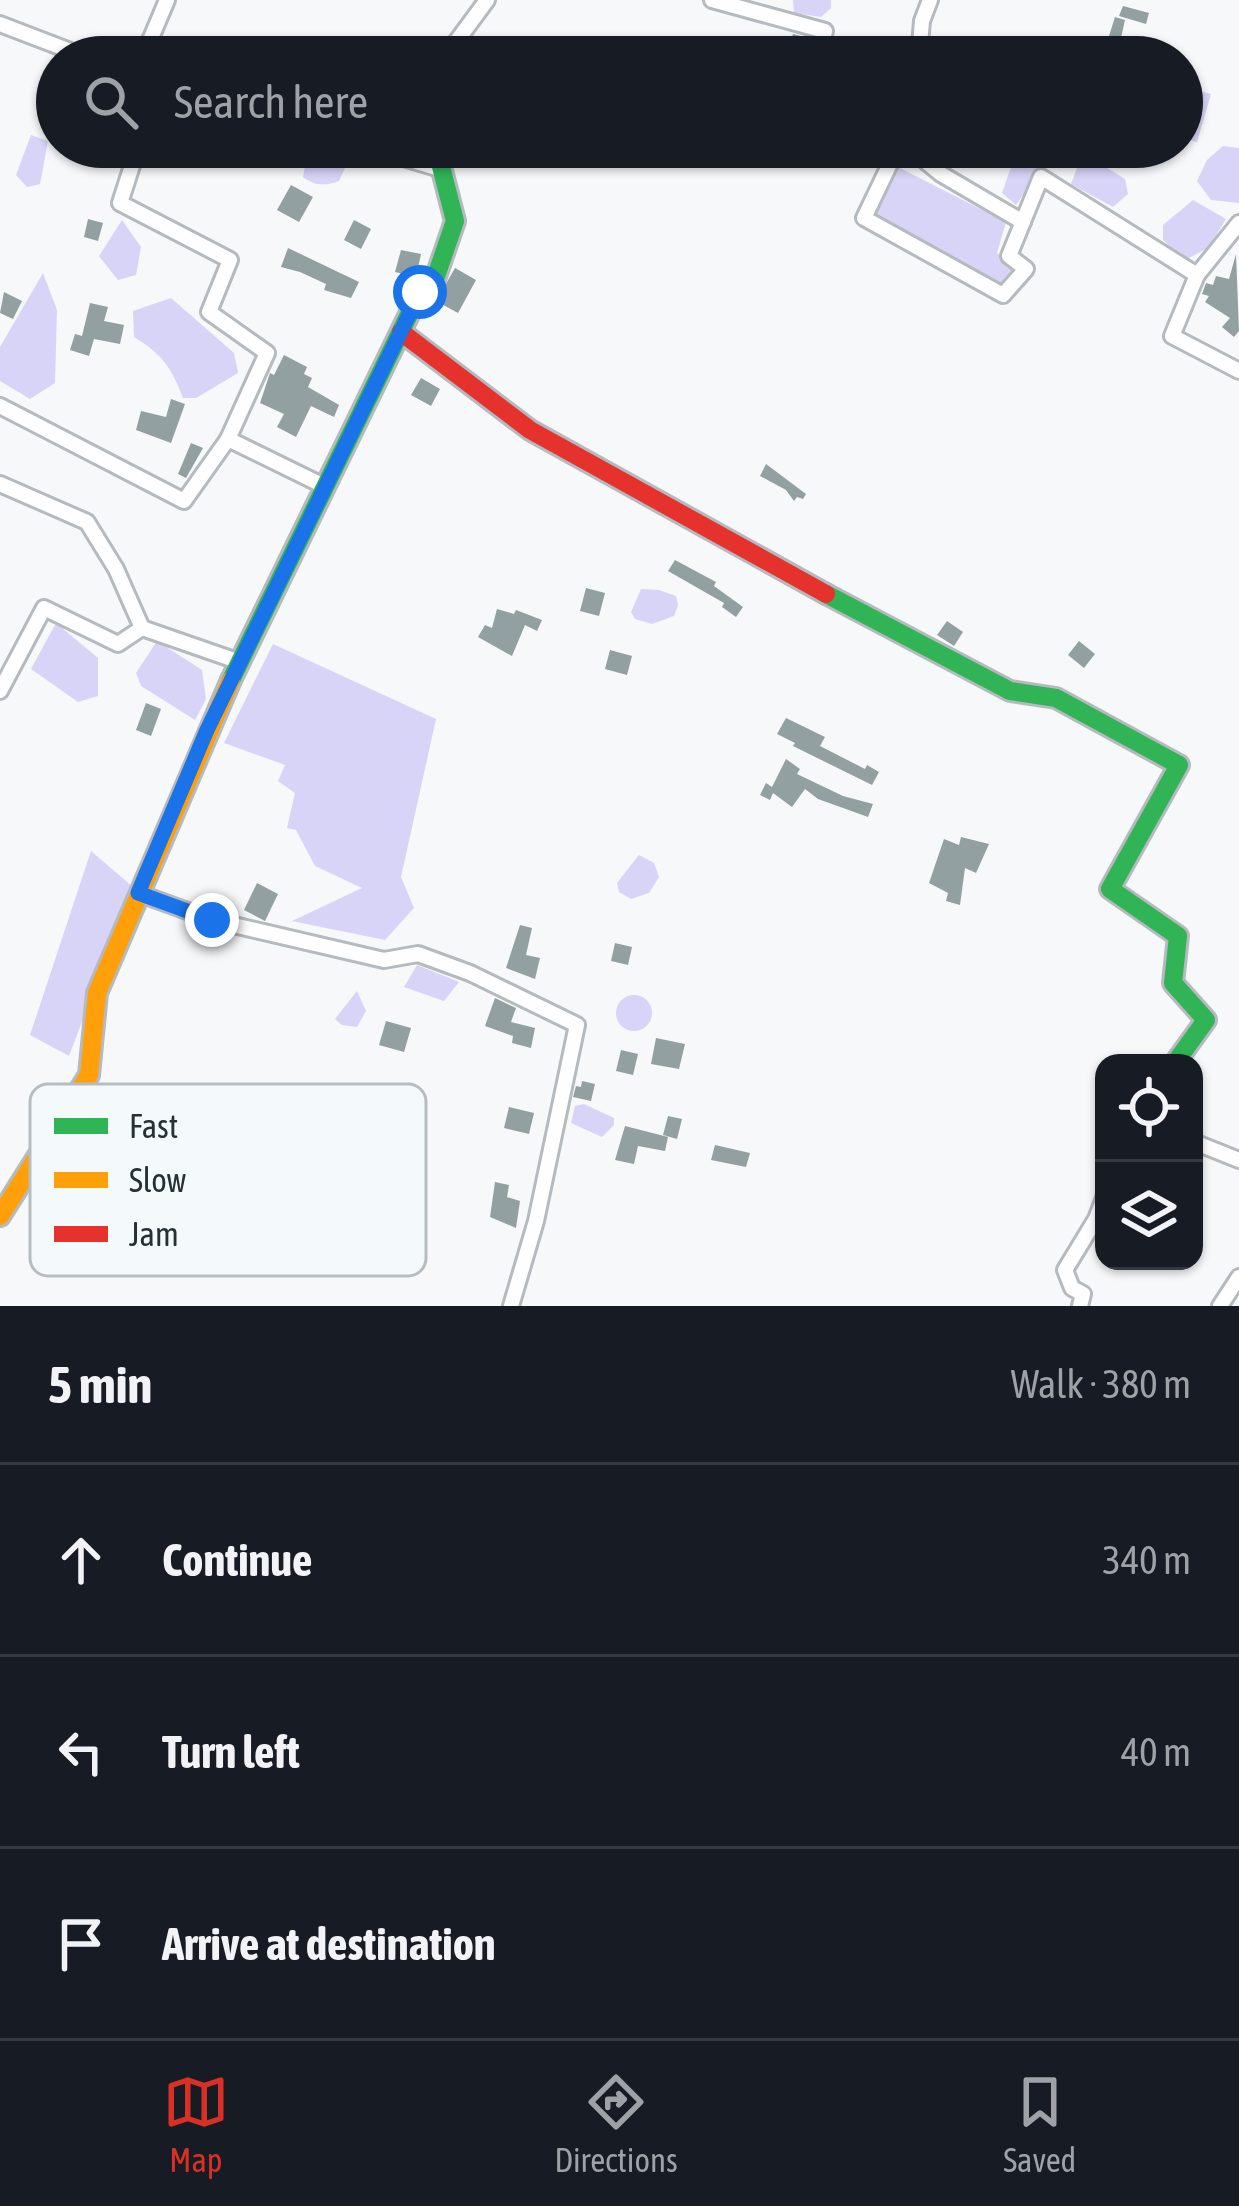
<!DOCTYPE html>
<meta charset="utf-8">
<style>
:root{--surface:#171b24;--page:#20242c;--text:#f1f3f6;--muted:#9ea1a6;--line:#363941;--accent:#d93025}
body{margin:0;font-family:"Asap Condensed",sans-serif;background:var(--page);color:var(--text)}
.controls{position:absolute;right:36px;bottom:36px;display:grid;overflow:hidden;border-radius:24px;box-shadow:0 3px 9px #0004}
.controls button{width:108px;height:108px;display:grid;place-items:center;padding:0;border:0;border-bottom:3px solid var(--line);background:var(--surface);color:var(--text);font:60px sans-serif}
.stop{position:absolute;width:36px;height:36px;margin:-27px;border:9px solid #1a73e8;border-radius:50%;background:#fff}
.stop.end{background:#1a73e8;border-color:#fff;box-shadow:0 3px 12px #0008}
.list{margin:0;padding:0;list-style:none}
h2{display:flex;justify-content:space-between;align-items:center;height:156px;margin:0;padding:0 48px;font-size:51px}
h2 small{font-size:39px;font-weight:400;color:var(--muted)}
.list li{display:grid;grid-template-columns:78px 1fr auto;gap:36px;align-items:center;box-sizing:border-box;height:192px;padding:0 48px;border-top:3px solid var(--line)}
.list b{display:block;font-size:45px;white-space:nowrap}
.list em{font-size:39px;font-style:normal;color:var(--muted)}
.icon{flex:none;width:66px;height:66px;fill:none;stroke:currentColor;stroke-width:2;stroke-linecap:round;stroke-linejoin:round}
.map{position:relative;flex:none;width:1239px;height:1306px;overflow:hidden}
.search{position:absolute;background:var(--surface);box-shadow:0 3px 9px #0004;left:36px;right:36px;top:36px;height:132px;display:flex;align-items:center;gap:30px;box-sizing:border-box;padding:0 42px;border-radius:66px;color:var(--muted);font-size:45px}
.sheet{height:732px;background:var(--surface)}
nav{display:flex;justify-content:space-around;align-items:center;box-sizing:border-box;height:168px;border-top:3px solid var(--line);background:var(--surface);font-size:33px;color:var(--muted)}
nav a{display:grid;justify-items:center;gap:6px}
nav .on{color:var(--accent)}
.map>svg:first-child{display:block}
.water{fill:#d7d4f7}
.building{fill:#92a0a2}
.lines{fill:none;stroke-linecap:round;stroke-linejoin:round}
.street-casing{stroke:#b5babe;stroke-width:20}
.fast-casing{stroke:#b5babe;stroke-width:24}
.slow-casing{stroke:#b5babe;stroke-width:24}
.jam-casing{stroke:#b5babe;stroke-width:24}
.street{stroke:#fefefe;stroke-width:14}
.fast{stroke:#30b455;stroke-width:18}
.slow{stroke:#ff9f0a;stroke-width:18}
.jam{stroke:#e5322d;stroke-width:18}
.route{stroke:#1a73e8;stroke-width:15}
.key{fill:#f4f9fc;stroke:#b6bdc0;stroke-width:3}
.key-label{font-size:33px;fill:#263035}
</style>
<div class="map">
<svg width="1239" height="1306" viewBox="0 0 1239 1306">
<rect width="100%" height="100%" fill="#f6f8fa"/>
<!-- water -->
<g class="water">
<polygon points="793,0 831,0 831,8 821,17 794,13"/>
<polygon points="1182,86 1211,94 1197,142 1182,138"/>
<polygon points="31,135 48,141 40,184 27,187 16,175"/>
<polygon points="1223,146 1239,148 1239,203 1211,200 1197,181 1207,160"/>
<polygon points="1018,147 1057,147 1016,205 1002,193"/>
<path d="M318 149 339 155 345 168 339 181C326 186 314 186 303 177L306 161Z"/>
<polygon points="1079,163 1104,166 1125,179 1128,194 1113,207 1071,184"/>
<polygon points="898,167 1006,222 997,253 1014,269 1002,285 876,215"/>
<polygon points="1193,200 1226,219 1208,248 1185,260 1163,240 1163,225"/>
<polygon points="122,220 141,247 136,275 118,280 99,256"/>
<polygon points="43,273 57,310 55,383 30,399 0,381 0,347"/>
<path d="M171 298 234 353 238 373 196 398H183C172 368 162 354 134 337L133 311Z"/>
<polygon points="641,589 659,590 676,596 678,605 674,616 652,624 635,619 631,612"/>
<polygon points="56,623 98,658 98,696 78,702 31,669"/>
<polygon points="157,641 202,670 206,699 195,720 141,686 136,673"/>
<polygon points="273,644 436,719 401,877 414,908 385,940 292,921 362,888 315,866 296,830 287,828 295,793 278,781 285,765 224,743"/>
<polygon points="91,851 133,887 69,1056 30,1035"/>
<polygon points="639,855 654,863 659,877 649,893 631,899 619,892 617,883"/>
<polygon points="417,965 459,982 444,1001 404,987"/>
<polygon points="357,991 366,1011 357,1027 342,1025 335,1019"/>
<circle cx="634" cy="1013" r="18"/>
<polygon points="584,1104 614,1118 614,1125 602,1137 571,1123 575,1106"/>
</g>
<!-- building -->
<g class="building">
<polygon points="1123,6 1149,13 1146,24 1119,16"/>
<polygon points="1115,17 1125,20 1121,38 1148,46 1145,57 1125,57 1105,49"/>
<polygon points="793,34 812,39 808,57 785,57"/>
<polygon points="291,185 313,197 299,222 277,210"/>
<polygon points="88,219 103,223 98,241 84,237"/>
<polygon points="354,220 371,229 361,249 344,240"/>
<polygon points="288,248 359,282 351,298 324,290 326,284 300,272 281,267"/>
<polygon points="401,250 421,254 416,277 395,272"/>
<polygon points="1236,254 1239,331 1234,337 1222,327 1230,318 1205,302 1209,296 1202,294 1206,283 1213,285 1216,276 1229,279"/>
<polygon points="455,268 476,280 458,313 436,301"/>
<polygon points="4,292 22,301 13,319 0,313"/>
<polygon points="90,303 108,307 104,321 124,325 120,344 94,339 89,356 70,350 75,334 82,336"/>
<polygon points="284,355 307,367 304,374 312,378 308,387 339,405 334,417 311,406 296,437 277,427 284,414 260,403 270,373 274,375"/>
<polygon points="421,378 440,389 431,406 411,395"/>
<polygon points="171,399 185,404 171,443 136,430 141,411 166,417"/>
<polygon points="191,443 203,448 186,478 178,474"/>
<polygon points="766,464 806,494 803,499 797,497 794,501 786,490 760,476"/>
<polygon points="675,560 716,582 714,586 743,607 736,617 722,607 724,603 668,571"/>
<polygon points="586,588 605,593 599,616 580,611"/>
<polygon points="497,609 514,614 516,610 542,620 537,631 525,625 512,656 478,637 485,625 492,628"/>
<polygon points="947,621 963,632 954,646 937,635"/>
<polygon points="1079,641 1095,654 1084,668 1068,655"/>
<polygon points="610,650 632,656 627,675 605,669"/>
<polygon points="146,703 161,709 151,736 136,730"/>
<polygon points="786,718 825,737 820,746 865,769 867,765 879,772 872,785 793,746 795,743 777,734"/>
<polygon points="786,759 800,769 797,774 843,796 873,804 868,817 818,799 805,789 792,807 773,793 770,800 760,795 766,783 772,787"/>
<polygon points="961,837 989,844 976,873 965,868 960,905 946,901 948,893 929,883 944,839 959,845"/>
<polygon points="257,883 278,894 265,921 244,910"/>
<polygon points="520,925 532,928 526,955 540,958 535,979 506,968"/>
<polygon points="615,943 632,947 628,965 611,961"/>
<polygon points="495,998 516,1008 511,1022 535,1028 531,1048 512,1043 513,1036 485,1026"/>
<polygon points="386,1021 411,1028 404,1052 379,1045"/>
<polygon points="656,1038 685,1044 679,1069 651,1064"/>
<polygon points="621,1050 638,1054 633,1075 616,1071"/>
<polygon points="582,1081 595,1084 591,1101 573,1097 576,1086 581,1087"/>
<polygon points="509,1107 534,1113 529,1134 504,1128"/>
<polygon points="668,1116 682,1119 677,1139 663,1135"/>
<polygon points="625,1126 668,1137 665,1151 638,1146 634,1164 615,1160"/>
<polygon points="715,1145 750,1153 746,1167 711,1160"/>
<polygon points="495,1182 509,1185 507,1197 520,1201 516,1228 490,1217"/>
</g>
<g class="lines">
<!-- street casing -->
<g class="street-casing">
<g id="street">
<polyline points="712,0 825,31 819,57"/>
<polyline points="0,24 86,57"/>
<polyline points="143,57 167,0"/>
<polyline points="445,57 487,0"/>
<polyline points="919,57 922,21 930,0"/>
<polyline points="345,147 397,156 443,170"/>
<polyline points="898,147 864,218 1003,295 1026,269 1009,256 1041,177 1197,275 1172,336 1239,371"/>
<polyline points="908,147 941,174 1023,222"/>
<polyline points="1197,275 1239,223"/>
<polyline points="0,406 184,501 228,439 267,353 209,312 230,260 120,203 138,147"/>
<polyline points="228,439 326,487"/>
<polyline points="0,484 87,522 116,569 142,628 118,644 44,608 0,691"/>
<polyline points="142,628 240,662"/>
<polyline points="138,893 212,920 384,960 418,954 470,973 577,1025 536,1221 511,1306"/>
<polyline points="1194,1142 1239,1160"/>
<polyline points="1080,1306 1083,1294 1072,1288 1065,1270 1096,1219 1104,1198"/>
<polyline points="1220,1306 1239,1277"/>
</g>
</g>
<!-- fast casing -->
<g class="fast-casing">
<g id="fast">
<polyline points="826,594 1010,691 1056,698 1179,765 1110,889 1178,936 1173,983 1206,1020 1175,1063"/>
<polyline points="231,680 420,292 433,285 455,221 436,147"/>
</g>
</g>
<!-- slow casing -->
<g class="slow-casing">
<polyline id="slow" points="0,1216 89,1075 97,993 231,680"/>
</g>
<!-- jam casing -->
<g class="jam-casing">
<polyline id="jam" points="401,332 530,430 826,594"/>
</g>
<!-- street -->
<use href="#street" class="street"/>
<!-- fast -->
<use href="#fast" class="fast"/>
<!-- slow -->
<use href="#slow" class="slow"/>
<!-- jam -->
<use href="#jam" class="jam"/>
</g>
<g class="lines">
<!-- route -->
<polyline class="route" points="212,920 138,893 207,730 420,292"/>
</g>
<!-- legend -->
<rect x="30" y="1084" width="396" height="192" rx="18" class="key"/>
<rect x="54" y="1118" width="54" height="16" fill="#30b455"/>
<rect x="54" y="1172" width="54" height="16" fill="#ff9f0a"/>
<rect x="54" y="1226" width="54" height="16" fill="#e5322d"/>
<g class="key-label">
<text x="129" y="1138">Fast</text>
<text x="129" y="1192">Slow</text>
<text x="129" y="1246">Jam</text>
</g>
</svg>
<div class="controls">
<button><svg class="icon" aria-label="locate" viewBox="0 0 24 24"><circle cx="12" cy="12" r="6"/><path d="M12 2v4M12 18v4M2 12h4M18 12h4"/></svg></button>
<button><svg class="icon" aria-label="layers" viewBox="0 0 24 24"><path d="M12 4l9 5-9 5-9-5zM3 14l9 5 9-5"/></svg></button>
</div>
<div class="stop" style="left:420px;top:292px"></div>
<div class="stop end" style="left:212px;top:920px"></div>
<div class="search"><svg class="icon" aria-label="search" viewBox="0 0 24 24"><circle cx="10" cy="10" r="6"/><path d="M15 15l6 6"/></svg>Search here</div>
</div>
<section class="sheet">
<h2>5 min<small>Walk · 380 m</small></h2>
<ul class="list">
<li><svg class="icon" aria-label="ahead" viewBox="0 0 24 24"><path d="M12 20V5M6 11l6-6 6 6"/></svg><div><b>Continue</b></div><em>340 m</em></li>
<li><svg class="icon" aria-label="left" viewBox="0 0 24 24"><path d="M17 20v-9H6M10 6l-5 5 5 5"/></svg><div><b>Turn left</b></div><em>40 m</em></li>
<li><svg class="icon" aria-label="arrive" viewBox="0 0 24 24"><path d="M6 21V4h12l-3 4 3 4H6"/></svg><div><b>Arrive at destination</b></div></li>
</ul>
</section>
<nav>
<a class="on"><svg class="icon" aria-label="map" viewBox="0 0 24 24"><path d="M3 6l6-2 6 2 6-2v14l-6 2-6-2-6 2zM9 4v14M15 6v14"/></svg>Map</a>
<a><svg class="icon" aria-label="directions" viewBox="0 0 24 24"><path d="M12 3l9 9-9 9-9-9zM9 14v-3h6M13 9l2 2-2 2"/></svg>Directions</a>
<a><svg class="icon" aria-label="saved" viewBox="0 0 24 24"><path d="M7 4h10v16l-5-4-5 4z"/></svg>Saved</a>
</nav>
